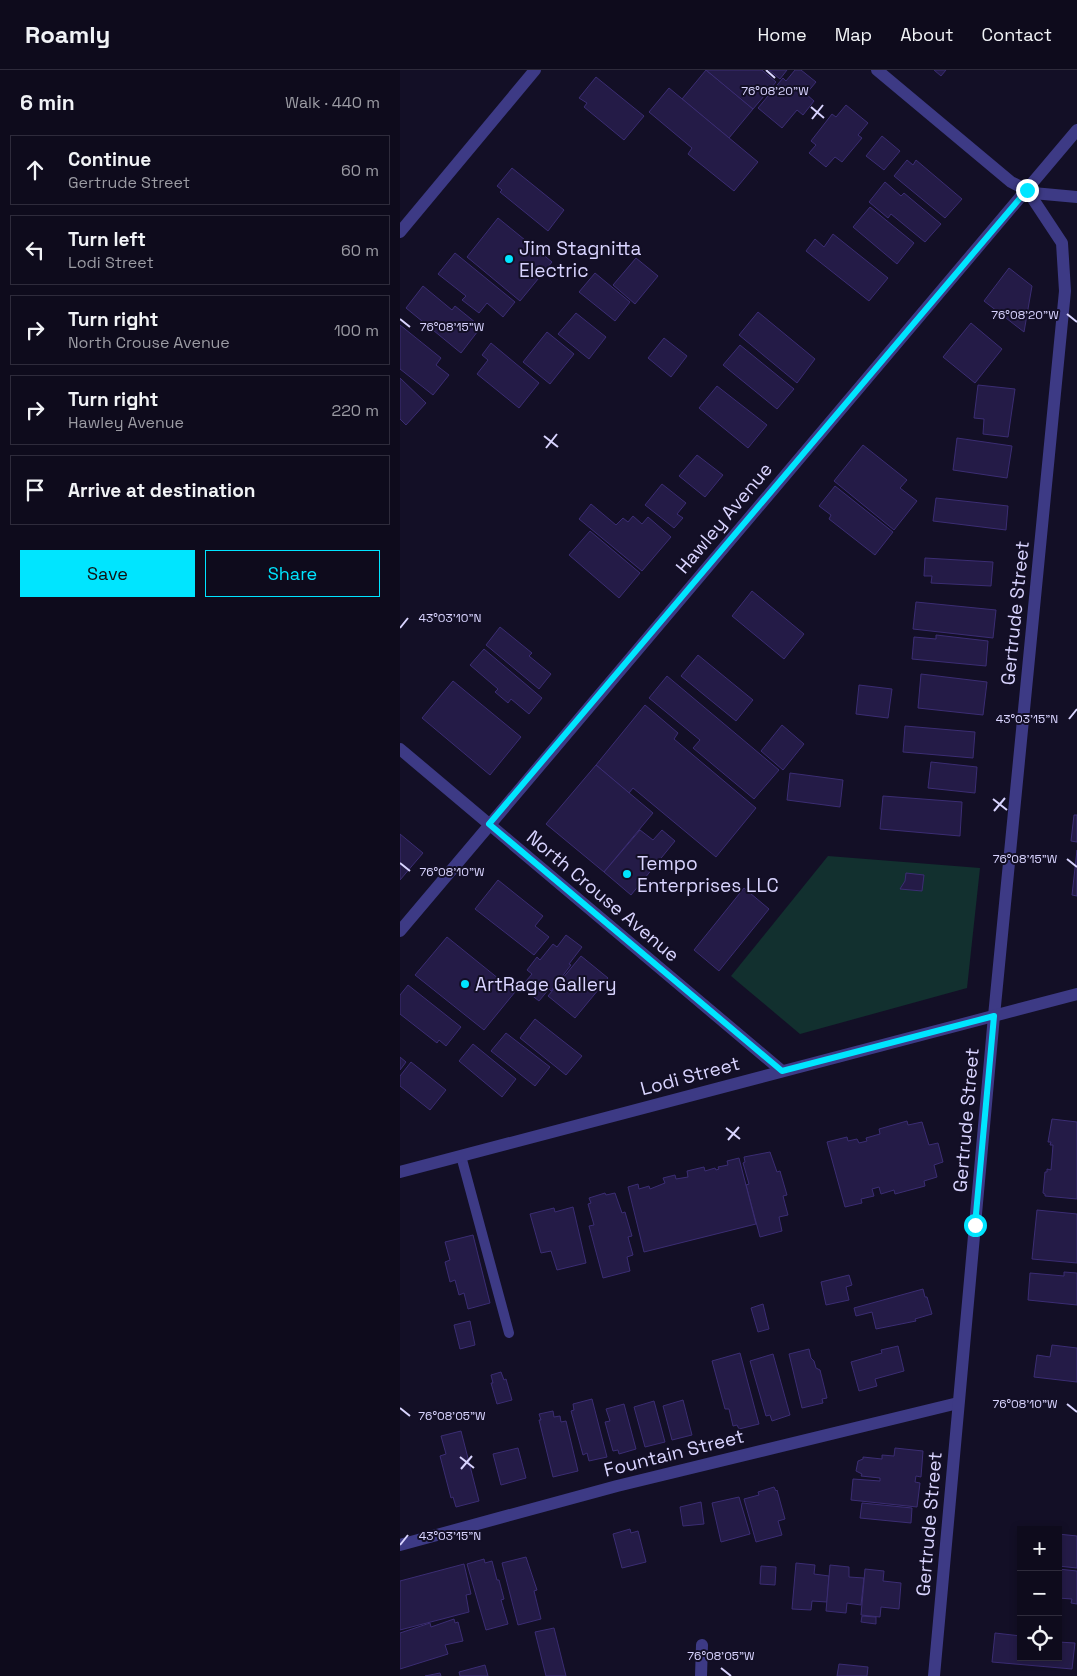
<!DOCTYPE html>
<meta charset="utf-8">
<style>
:root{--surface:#0e0b1c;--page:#1c1929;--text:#f1f3f6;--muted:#9b9ba3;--line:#2e2b3b;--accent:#00e5ff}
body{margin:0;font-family:"Space Grotesk",sans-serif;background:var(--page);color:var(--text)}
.controls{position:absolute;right:15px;bottom:15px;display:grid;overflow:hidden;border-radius:0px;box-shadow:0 2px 8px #0003}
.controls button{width:45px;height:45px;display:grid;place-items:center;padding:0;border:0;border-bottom:1px solid var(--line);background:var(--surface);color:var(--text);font:25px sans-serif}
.stop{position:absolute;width:15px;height:15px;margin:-11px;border:4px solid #00e5ff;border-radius:50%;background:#fff}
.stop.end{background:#00e5ff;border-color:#fff;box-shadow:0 1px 5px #0008}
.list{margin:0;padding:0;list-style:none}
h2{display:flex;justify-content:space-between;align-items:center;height:65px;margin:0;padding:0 20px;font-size:21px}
h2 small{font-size:16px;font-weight:400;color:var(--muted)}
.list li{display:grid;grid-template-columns:32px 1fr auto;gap:15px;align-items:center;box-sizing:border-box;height:70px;margin:0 10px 10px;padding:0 10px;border:1px solid var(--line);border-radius:0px}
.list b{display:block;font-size:19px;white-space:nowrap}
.list p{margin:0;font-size:16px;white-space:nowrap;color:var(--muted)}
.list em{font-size:16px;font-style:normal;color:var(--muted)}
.actions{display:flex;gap:10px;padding:15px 20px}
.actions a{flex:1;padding:11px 0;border:1px solid var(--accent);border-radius:0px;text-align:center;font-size:18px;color:var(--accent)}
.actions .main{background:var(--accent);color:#111}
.icon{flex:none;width:28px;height:28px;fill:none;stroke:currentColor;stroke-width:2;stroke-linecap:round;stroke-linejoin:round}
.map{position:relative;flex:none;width:677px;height:1606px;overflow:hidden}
header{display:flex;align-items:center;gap:30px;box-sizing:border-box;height:70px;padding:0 25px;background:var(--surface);border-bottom:1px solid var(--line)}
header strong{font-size:24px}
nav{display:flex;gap:28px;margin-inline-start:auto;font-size:18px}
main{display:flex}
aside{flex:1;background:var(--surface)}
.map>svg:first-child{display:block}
.green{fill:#12302f}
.building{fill:#241b47;stroke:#3b2d73}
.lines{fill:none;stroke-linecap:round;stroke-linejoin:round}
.service{stroke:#3d3a85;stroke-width:10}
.minor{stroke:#3d3a85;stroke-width:12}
.tertiary{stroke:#3d3a85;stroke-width:12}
.route{stroke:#00e5ff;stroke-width:6}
.ticks{fill:none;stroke:#d9d4ff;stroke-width:2}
.poi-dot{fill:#00e5ff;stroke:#130f26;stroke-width:2}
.labels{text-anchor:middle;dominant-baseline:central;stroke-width:4;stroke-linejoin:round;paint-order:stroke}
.poi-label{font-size:19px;fill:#d9d4ff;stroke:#130f26;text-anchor:start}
.street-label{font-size:19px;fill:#d9d4ff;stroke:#130f26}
.ticks-label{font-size:12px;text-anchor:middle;fill:#d9d4ff;stroke:#130f26;stroke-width:4;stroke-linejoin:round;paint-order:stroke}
</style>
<header>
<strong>Roamly</strong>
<nav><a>Home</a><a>Map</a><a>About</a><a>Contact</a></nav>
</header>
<main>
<aside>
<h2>6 min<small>Walk · 440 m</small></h2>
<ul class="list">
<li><svg class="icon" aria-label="ahead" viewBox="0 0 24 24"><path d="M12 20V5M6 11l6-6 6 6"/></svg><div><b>Continue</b><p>Gertrude Street</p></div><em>60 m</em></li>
<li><svg class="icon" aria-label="left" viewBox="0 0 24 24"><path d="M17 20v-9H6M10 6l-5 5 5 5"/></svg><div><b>Turn left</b><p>Lodi Street</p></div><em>60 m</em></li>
<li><svg class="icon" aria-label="right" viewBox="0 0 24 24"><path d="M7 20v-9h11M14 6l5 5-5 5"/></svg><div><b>Turn right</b><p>North Crouse Avenue</p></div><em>100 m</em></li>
<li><svg class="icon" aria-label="right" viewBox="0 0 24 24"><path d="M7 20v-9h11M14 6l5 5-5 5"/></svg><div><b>Turn right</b><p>Hawley Avenue</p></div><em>220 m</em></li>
<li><svg class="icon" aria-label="arrive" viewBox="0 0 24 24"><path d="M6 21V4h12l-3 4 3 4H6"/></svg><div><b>Arrive at destination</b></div></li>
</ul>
<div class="actions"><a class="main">Save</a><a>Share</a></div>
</aside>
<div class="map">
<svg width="677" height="1606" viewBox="0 0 677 1606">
<rect width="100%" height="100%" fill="#130f26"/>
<!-- green -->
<polygon class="green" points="428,786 580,798 567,918 400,964 331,906"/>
<!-- building -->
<g class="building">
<polygon points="306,0 353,39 329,68 282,29"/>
<polygon points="306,0 362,0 376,12 353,39"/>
<polygon points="369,0 387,0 380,9"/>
<polygon points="395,0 401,0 416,12 406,24 414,31 403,45 397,40 382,58 358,38 383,8 386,11"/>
<polygon points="534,0 546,0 541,6"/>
<polygon points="196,7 244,46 224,70 184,37 187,33 179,28"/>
<polygon points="269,18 358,92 334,121 288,84 292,78 249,42"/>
<polygon points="446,35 468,53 458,65 462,68 442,92 435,87 426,97 409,83 416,75 411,71 432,44 436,47"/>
<polygon points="482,66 500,81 484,100 466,86"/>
<polygon points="507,90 513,95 516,90 562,129 545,148 494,106"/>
<polygon points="112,98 164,140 148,161 100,122 102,120 97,116"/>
<polygon points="485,112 501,126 504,123 541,154 525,172 491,144 488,148 469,132"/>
<polygon points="470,137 514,173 497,194 453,157"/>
<polygon points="98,148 152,192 120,231 67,187"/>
<polygon points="433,164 488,208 469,231 406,181 415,169 424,177"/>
<polygon points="55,183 115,232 103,247 87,233 79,243 62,230 66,226 38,204"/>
<polygon points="236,188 258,206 235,234 213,215"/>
<polygon points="609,198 632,216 624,262 584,231"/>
<polygon points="195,203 230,232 215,251 179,222"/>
<polygon points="23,216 52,240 55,236 81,257 61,283 6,238"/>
<polygon points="358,242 415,289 397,313 339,265"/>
<polygon points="176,243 206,267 189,289 158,264"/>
<polygon points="571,253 602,279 575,313 543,287"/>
<polygon points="0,255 41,288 36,295 49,305 33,325 0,299"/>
<polygon points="147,262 174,284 150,314 123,292"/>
<polygon points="264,268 287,286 271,307 248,288"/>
<polygon points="91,273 139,313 119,338 77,304 88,290 82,285"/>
<polygon points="340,275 394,319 377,339 323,295"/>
<polygon points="0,308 26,333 6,355 0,349"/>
<polygon points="578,315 615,319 608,367 583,364 584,349 574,348"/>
<polygon points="317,316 367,355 348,378 299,338"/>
<polygon points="557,368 612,376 607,408 553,400"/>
<polygon points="463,375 507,410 500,418 517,431 494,460 434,411"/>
<polygon points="297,385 323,405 305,427 279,406"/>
<polygon points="262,414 286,433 277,444 283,448 274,458 245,435"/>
<polygon points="435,416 493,462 475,485 429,449 431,445 419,436"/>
<polygon points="536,428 608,436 606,460 533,451"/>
<polygon points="191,434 216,455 223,448 228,452 233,446 242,454 248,447 271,467 242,501 179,449"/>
<polygon points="190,461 240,503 219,528 169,485"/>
<polygon points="525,488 593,492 591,516 531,513 532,506 524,506"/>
<polygon points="352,521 404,564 384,589 332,546"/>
<polygon points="516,532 596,540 593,568 513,559"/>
<polygon points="100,557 132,583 129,586 151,604 139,619 86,575"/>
<polygon points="536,565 588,571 586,596 512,589 514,567 536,569"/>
<polygon points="84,579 142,628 129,644 111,629 108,633 95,622 98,619 70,595"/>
<polygon points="298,585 353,630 336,651 281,606"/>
<polygon points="521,604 587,612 583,645 518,638"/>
<polygon points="267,606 379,700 354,729 293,678 300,670 249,628"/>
<polygon points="53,611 121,667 90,705 22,648"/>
<polygon points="459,615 492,619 488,648 456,644"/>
<polygon points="245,635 278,663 274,669 356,738 316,787 233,718 229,723 196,695"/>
<polygon points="382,655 404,674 383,700 361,681"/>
<polygon points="505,656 575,662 573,688 503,682"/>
<polygon points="531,692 577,697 575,723 528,718"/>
<polygon points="196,695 253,743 204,802 146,754"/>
<polygon points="390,703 443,710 440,737 387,730"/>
<polygon points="483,726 562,732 560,766 480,759"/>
<polygon points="674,745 677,745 677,772 671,771"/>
<polygon points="240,760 253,770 262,760 275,771 231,825 204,802"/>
<polygon points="0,764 23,783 0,810"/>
<polygon points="677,780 677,826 672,825"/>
<polygon points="506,803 524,805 522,821 500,819 505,811"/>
<polygon points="98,810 143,846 135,856 149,867 134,885 75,839"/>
<polygon points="344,818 369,839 319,901 294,880"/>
<polygon points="166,865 182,877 169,894 171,895 151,921 149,919 139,931 121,917 132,904 127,900 137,887 140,890 153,874 157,877"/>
<polygon points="47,867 115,922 84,960 15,905"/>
<polygon points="181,886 208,908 175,948 148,926"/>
<polygon points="8,915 61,957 46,976 39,970 37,973 0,944 0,925"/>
<polygon points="135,949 182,986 166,1005 120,968"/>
<polygon points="106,963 150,997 135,1016 91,981"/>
<polygon points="73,974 116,1009 102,1027 59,991"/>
<polygon points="0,987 6,992 0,1000"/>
<polygon points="11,992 46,1020 30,1040 0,1016 0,1006"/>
<polygon points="652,1049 677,1052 677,1129 645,1126 645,1124 643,1123 645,1102 647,1102 647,1099 651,1100 653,1075 650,1075 651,1072 648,1072"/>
<polygon points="507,1051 508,1055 522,1052 529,1075 538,1073 543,1092 534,1095 537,1107 524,1111 525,1116 495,1124 494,1120 481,1124 479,1117 472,1119 474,1126 461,1129 462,1133 445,1137 427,1072 447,1067 448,1071 457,1069 459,1073 467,1071 466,1068 480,1064 479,1059"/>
<polygon points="370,1082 377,1102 380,1101 387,1125 383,1126 388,1145 379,1147 382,1161 360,1167 346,1115 349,1114 343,1093 345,1092 344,1087"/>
<polygon points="339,1088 356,1154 244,1182 228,1117 238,1114 239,1119 249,1116 250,1119 265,1113 263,1108 275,1105 276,1109 288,1107 287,1101 304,1097 305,1101 315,1098 316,1100 319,1099 318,1097 328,1095 327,1091"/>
<polygon points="205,1123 206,1125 215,1123 222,1143 225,1142 232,1166 228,1167 233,1185 227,1187 230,1201 203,1208 189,1156 194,1155 188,1134 191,1133 189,1128"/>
<polygon points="173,1137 186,1193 157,1200 151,1181 141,1183 130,1144 154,1138 155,1142"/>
<polygon points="637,1140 677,1144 677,1193 632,1189"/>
<polygon points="73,1165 90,1233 68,1239 64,1223 59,1225 55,1210 50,1212 45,1192 50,1190 45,1172"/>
<polygon points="664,1202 677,1203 677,1235 628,1230 630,1203 664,1206"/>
<polygon points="449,1205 452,1215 446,1217 449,1230 426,1235 421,1212"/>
<polygon points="523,1219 525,1227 527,1227 532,1244 515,1249 516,1251 476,1259 472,1242 456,1246 454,1238"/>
<polygon points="363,1234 369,1259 358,1262 351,1238"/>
<polygon points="70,1251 75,1275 60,1279 54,1255"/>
<polygon points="652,1275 677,1278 677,1312 634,1307 637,1285 650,1287"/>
<polygon points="498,1276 504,1301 475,1309 477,1316 459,1321 451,1292 482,1283 481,1280"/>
<polygon points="409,1279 411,1288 414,1291 416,1298 420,1300 427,1328 422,1329 423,1333 402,1338 389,1284"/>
<polygon points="340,1283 359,1354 339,1359 337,1355 333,1356 329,1339 325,1339 312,1291"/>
<polygon points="373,1284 390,1345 372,1351 370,1345 366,1346 350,1291"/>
<polygon points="101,1302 104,1310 106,1309 112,1330 97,1334 91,1313 93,1313 91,1305"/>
<polygon points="192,1329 207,1387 189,1391 187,1383 183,1385 171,1341 174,1340 173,1334"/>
<polygon points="283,1330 292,1365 272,1370 263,1336"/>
<polygon points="254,1331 265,1372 245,1377 234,1337"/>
<polygon points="224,1334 236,1379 219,1384 218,1380 213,1381 205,1352 210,1351 206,1339"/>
<polygon points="153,1341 154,1347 160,1346 161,1352 166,1351 178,1401 153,1407 139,1350 141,1350 139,1344"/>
<polygon points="61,1361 79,1431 56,1437 53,1427 51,1428 40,1386 46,1384 41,1366"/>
<polygon points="118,1378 126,1408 101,1415 93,1384"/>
<polygon points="495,1378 523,1381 521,1407 516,1406 515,1412 520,1413 517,1437 451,1430 453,1409 480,1411 480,1408 461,1406 462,1404 456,1401 458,1391 463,1389 463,1387 482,1389 482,1385 494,1386"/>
<polygon points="374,1417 376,1421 377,1420 385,1449 378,1451 382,1465 356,1472 344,1429 359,1425 358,1422"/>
<polygon points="339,1427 350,1464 321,1472 312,1433"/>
<polygon points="301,1432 304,1454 283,1456 280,1437"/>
<polygon points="462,1433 512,1438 511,1453 460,1448"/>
<polygon points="230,1459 231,1463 238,1461 246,1492 222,1498 213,1464"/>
<polygon points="658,1464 677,1466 677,1498 658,1496"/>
<polygon points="126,1487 137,1520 134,1521 141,1549 118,1555 102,1493"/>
<polygon points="84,1489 85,1493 92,1491 97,1510 99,1510 104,1529 101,1530 108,1554 86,1560 67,1494"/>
<polygon points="396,1493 415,1495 414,1504 429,1506 427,1532 412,1531 411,1540 392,1539"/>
<polygon points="64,1494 71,1524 66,1525 69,1542 0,1560 0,1511"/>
<polygon points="430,1495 449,1497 449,1507 464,1508 461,1535 447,1533 446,1543 426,1541"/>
<polygon points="361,1496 376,1497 375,1515 360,1514"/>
<polygon points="465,1499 484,1501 483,1511 501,1513 499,1539 481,1537 480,1547 461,1545"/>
<polygon points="658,1499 677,1501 677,1534 671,1533 672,1529 658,1528"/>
<polygon points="462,1546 476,1547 476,1554 461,1552"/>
<polygon points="54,1549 55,1553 58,1552 63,1571 45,1575 48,1584 0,1599 0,1563 30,1553 31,1557"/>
<polygon points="154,1558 166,1606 146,1606 135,1562"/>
<polygon points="595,1563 621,1566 621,1587 658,1587 658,1572 675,1573 672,1599 592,1592"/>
<polygon points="439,1594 468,1597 467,1606 437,1606"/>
<polygon points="85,1595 88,1606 60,1606 59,1602"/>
<polygon points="40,1603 41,1606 25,1606"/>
</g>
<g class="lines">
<!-- service -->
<polyline class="service" points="61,1086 109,1263"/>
<!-- minor -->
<g class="minor">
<polyline points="477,0 611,112 633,123 677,127"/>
<polyline points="0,679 382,1001"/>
<polyline points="0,861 677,60"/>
<polyline points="0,1475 217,1416 558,1333"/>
<polyline points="301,1606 302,1575"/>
<polyline points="534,1606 594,946 665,221 662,173 627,120"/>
</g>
<!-- tertiary -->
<g class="tertiary">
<polyline points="0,162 135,0"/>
<polyline points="0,1102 677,924"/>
</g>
</g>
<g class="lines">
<!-- route -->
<polyline class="route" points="575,1155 594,946 382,1001 89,754 627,120"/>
</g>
<!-- ticks -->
<path class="ticks" d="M366 0 375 8M411 37 424 48M412 49 423 35M667 244 677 252M0 249 10 257M144 366 158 377M146 378 157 364M0 558 8 548M669 649 677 639M593 729 607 740M594 741 605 728M667 789 677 797M0 793 10 801M326 1058 340 1069M328 1070 339 1057M667 1334 677 1342M0 1338 10 1346M60 1387 74 1398M61 1399 72 1386M0 1475 8 1465M321 1598 331 1606"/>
<!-- markers -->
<g class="poi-dot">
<circle cx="109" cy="189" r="5"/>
<circle cx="227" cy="804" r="5"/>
<circle cx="65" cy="914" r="5"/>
</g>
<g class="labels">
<!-- poi labels -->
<g class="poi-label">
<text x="119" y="178">Jim Stagnitta<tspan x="119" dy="22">Electric</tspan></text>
<text x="237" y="793">Tempo<tspan x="237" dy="22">Enterprises LLC</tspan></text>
<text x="75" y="914">ArtRage Gallery</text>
</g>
<!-- street labels -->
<g class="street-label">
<text transform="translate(324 448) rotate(-50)">Hawley Avenue</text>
<text transform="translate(615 543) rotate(-84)">Gertrude Street</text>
<text transform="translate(203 826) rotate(40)">North Crouse Avenue</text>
<text transform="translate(290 1006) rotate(-15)">Lodi Street</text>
<text transform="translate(566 1050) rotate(-85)">Gertrude Street</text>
<text transform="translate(274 1383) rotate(-14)">Fountain Street</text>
<text transform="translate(529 1454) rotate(-85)">Gertrude Street</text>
</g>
</g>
<g class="ticks-label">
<text x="375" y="25">76°08'20"W</text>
<text x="625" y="249">76°08'20"W</text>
<text x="52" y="261">76°08'15"W</text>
<text x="50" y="552">43°03'10"N</text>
<text x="627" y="653">43°03'15"N</text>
<text x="625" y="793">76°08'15"W</text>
<text x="52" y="806">76°08'10"W</text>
<text x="625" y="1338">76°08'10"W</text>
<text x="52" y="1350">76°08'05"W</text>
<text x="50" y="1470">43°03'15"N</text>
<text x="321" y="1590">76°08'05"W</text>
</g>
</svg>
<div class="controls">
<button>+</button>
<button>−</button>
<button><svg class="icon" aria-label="locate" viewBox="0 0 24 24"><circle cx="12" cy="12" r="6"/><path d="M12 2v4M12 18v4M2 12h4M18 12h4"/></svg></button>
</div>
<div class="stop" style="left:575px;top:1155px"></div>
<div class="stop end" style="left:627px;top:120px"></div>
</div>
</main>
